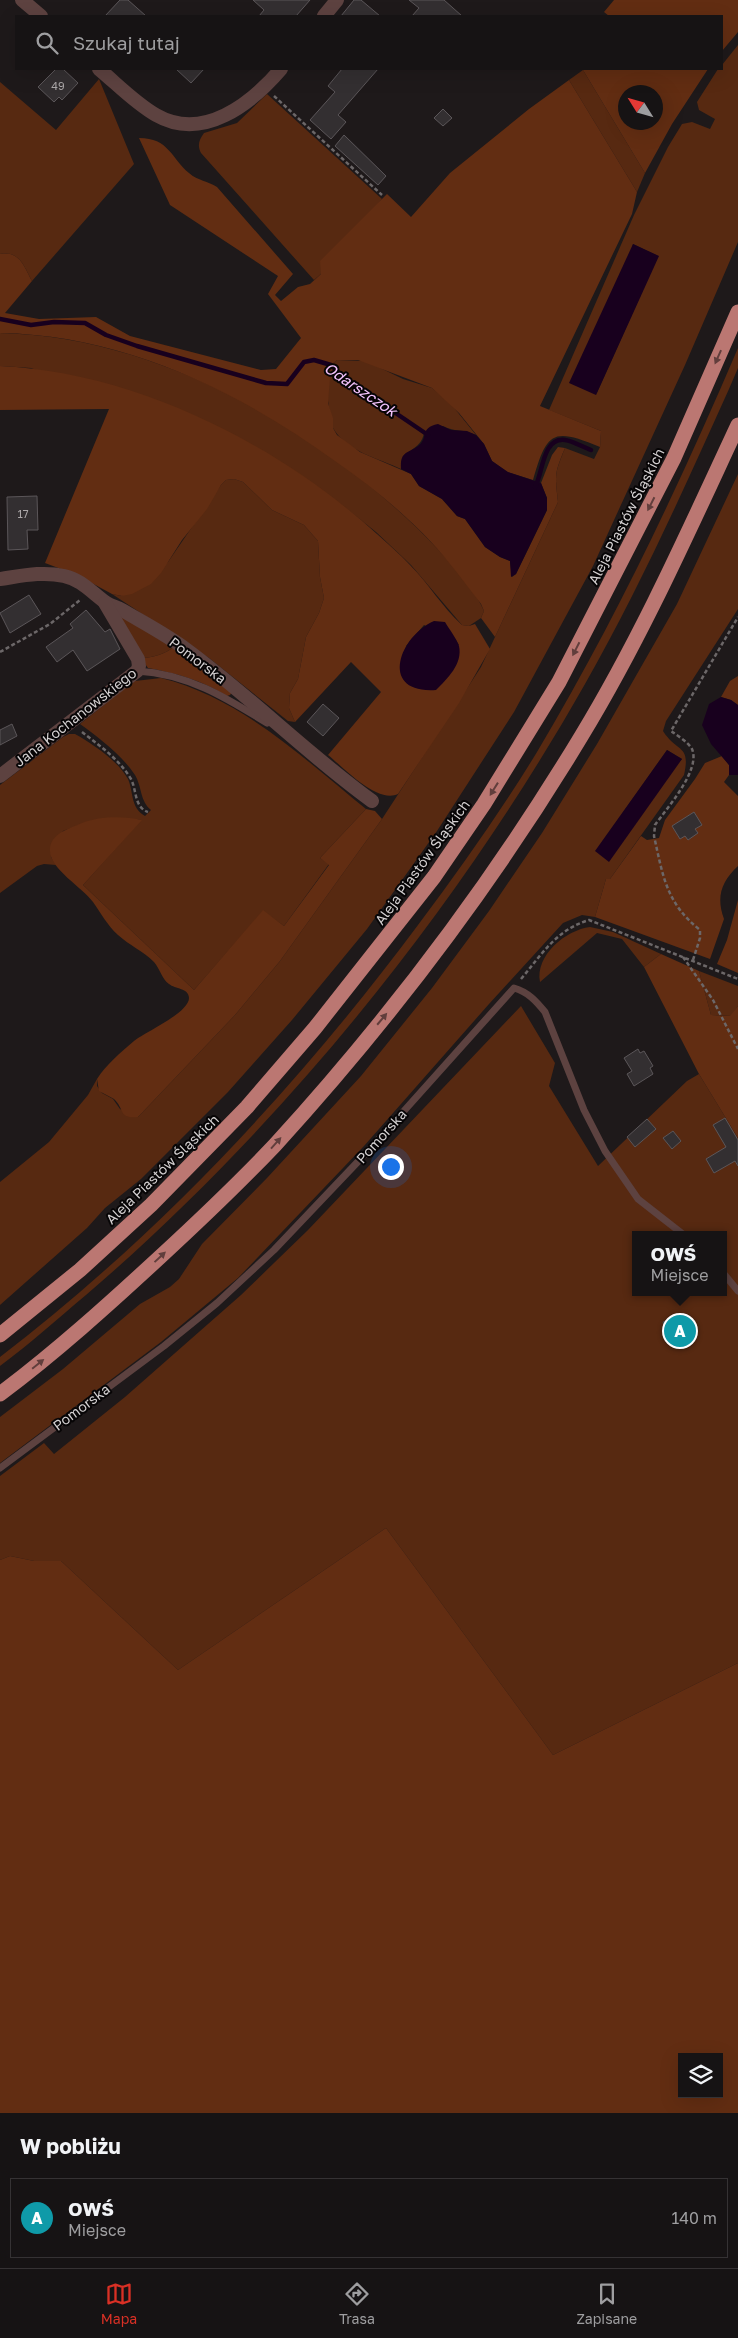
<!DOCTYPE html>
<html lang="pl">
<meta charset="utf-8">
<style>
:root{--surface:#161314;--page:#1f1c1d;--text:#f1f3f6;--muted:#9e9ea0;--line:#353234;--accent:#d93025}
body{margin:0;font-family:"Golos Text",sans-serif;background:var(--page);color:var(--text)}
.controls{position:absolute;right:15px;bottom:15px;display:grid;overflow:hidden;border-radius:0px;box-shadow:0 5px 20px #0002}
.controls button{width:45px;height:45px;display:grid;place-items:center;padding:0;border:0;border-bottom:1px solid var(--line);background:var(--surface);color:var(--text);font:25px sans-serif}
.compass{position:absolute;left:618px;top:85px;width:45px;height:45px;border-radius:50%;background:var(--surface);box-shadow:0 5px 20px #0002;rotate:307deg}
.you{position:absolute;left:390px;top:1166px;width:18px;height:18px;margin:-12px;border:4px solid #fff;border-radius:50%;background:#1a73e8;box-shadow:0 0 0 8px #1a73e833}
.badge{display:grid;place-items:center;width:32px;height:32px;border-radius:50%;background:var(--accent);color:#fff;font-size:16px;font-weight:700}
.pin{position:absolute;translate:-50% -50%;border:2px solid #fff;box-shadow:0 1px 5px #0006}
.popup{position:absolute;left:632px;top:1231px;width:95px;height:65px;box-sizing:border-box;display:grid;place-content:center;border-radius:0px;background:var(--surface);filter:drop-shadow(0 1px 4px #0005);font-size:16px;white-space:nowrap;color:var(--muted)}
.popup b{font-size:19px;color:var(--text)}
.popup::after{content:'';position:absolute;left:50%;top:100%;margin-left:-10px;border:10px solid transparent;border-top-color:var(--surface)}
.list{margin:0;padding:0;list-style:none}
h2{display:flex;justify-content:space-between;align-items:center;height:65px;margin:0;padding:0 20px;font-size:21px}
h2 small{font-size:16px;font-weight:400;color:var(--muted)}
.list li{display:grid;grid-template-columns:32px 1fr auto;gap:15px;align-items:center;box-sizing:border-box;height:80px;margin:0 10px 10px;padding:0 10px;border:1px solid var(--line);border-radius:0px}
.list b{display:block;font-size:19px;white-space:nowrap}
.list p{margin:0;font-size:16px;white-space:nowrap;color:var(--muted)}
.list em{font-size:16px;font-style:normal;color:var(--muted)}
.icon{flex:none;width:28px;height:28px;fill:none;stroke:currentColor;stroke-width:2;stroke-linecap:round;stroke-linejoin:round}
.map{position:relative;flex:none;width:738px;height:2113px;overflow:hidden}
.search{position:absolute;background:var(--surface);box-shadow:0 5px 20px #0002;left:15px;right:15px;top:15px;height:55px;display:flex;align-items:center;gap:12px;box-sizing:border-box;padding:0 18px;border-radius:0px;color:var(--muted);font-size:19px}
.sheet{height:155px;background:var(--surface)}
nav{display:flex;justify-content:space-around;align-items:center;box-sizing:border-box;height:70px;border-top:1px solid var(--line);background:var(--surface);font-size:14px;color:var(--muted)}
nav a{display:grid;justify-items:center;gap:2px}
nav .on{color:var(--accent)}
.map>svg:first-child{display:block}
.green{fill:#572911;fill-rule:evenodd}
.forest{fill:#622d12;fill-rule:evenodd}
.water{fill:#18001e}
.lines{fill:none;stroke-linecap:round;stroke-linejoin:round}
.stream{stroke:#18001e;stroke-width:4.5}
.building{fill:#332f31;stroke:#5b5659}
.path{stroke:#6c6768;stroke-width:2.5;stroke-dasharray:4 2.5;stroke-linecap:butt}
.lane{stroke:#5d4240;stroke-width:7}
.street{stroke:#5d4240;stroke-width:14}
.highway{stroke:#bb7772;stroke-width:15}
.oneway{fill:#613e3c}
.labels{text-anchor:middle;dominant-baseline:central;stroke-width:4;stroke-linejoin:round;paint-order:stroke}
.number-label{font-size:11px;fill:#aca8a9}
.street-label{font-size:14px;fill:#d4d0d1;stroke:#070506}
.water-label{font-size:15px;font-style:italic;fill:#f4c3fd;stroke:#070506}
</style>
<div class="map">
<svg width="738" height="2113" viewBox="0 0 738 2113">
<rect width="100%" height="100%" fill="#1e191a"/>
<!-- green -->
<g class="green">
<path d="M738 45V242L685 365 593 566 514 712 437 831 367 929 292 1020 228 1092 141 1179 105 1208 87 1228 0 1305V1182L49 1142 88 1095 97 1079V1086L102 1093 113 1099 120 1109 138 1117 235 1015 280 961 382 819 481 667 558 502C555 474 554 475 565 448L594 459 600 447 601 431 549 410 634 215 668 147 682 124 692 122 710 129 715 119 699 110 697 102 718 69H722V65ZM633 244 658 256 596 395Z"/>
<polygon points="583,70 645,173 637,192 569,80"/>
<path d="M99 79 134 164 32 281C24 266 20 251 0 254V82L56 130Z"/>
<path d="M267 94 382 199 321 274 314 280 201 153C197 145 199 140 204 133L237 123Z"/>
<path d="M0 333C153 336 307 423 415 526 436 547 473 584 484 611L481 618 469 626 462 625 411 565 376 532 342 505 290 468 31 368 0 366Z"/>
<path d="M738 348V368L729 389C684 489 639 589 585 684 457 910 283 1126 86 1295 57 1319 30 1344 0 1366V1357C159 1235 299 1085 418 925 460 869 501 811 537 752 614 623 679 486 738 348Z"/>
<path d="M337 360 366 361 403 379 432 388 451 404 476 435C464 429 453 432 443 426L424 432C422 452 400 448 401 469 378 458 347 452 333 428 333 418 329 411 328 401 326 389 330 377 331 365Z"/>
<path d="M738 474V609L666 721 663 731C677 753 691 744 684 775L610 879H606L595 917 582 915 563 923 489 1004 364 1146 238 1278 161 1342 0 1463V1417L63 1369 140 1304 170 1287 179 1279 202 1244 267 1178 361 1076 432 988 489 911 542 833 597 744 677 604ZM667 750 682 759 596 851Z"/>
<polygon points="234,479 243,482 272,510 304,525 318,541 320,577 324,598 319,613 306,637 298,679 290,693 289,708 295,722 288,721 209,658 112,594 122,596 168,562 221,485 226,480"/>
<path d="M119 613 175 646C166 654 152 658 141 658Z"/>
<path d="M161 678C241 698 303 758 366 809L320 858 329 864 284 926 263 911 194 990 83 885 141 820C113 816 90 820 63 831L51 857 56 865 44 864 37 866 0 893V785L63 737 69 734H75C93 744 118 761 128 779 134 793 130 807 145 816L151 810C140 801 142 787 135 775 121 754 99 738 80 724L128 686 135 681Z"/>
<path d="M590 927 613 932 661 954 644 967 622 939 597 933 540 982C535 955 566 930 590 927Z"/>
<polygon points="699,971 738,986 738,1006 731,1016 711,1015"/>
<path d="M521 1006 555 1063 549 1086 598 1166 687 1081 699 1074 738 1138V1663L553 1755 386 1528 178 1670 61 1561H34L10 1556 0 1560V1476L44 1443 54 1454 125 1397 241 1295 308 1230ZM636 1235H724V1292H636Z"/>
</g>
<!-- forest -->
<g class="forest">
<polygon points="614,0 738,0 738,32 722,51 722,16 609,16 604,12"/>
<path d="M585 69H708L672 124 645 173 583 70ZM626 92H656V122H626Z"/>
<path d="M569 80 637 192 632 214 540 406 601 431 600 447C552 427 547 432 533 480L507 472 492 461 484 444 459 413 432 388 358 360H337L331 365 328 403 333 418V428L337 435 360 452 411 474 419 486 442 499 457 516 465 519 485 547 500 557 510 561 512 577 516 574 547 510V498L541 483 552 455 558 447 565 448C554 474 555 475 558 502L495 637 481 618 484 611 481 604C465 583 449 561 431 542 402 511 369 485 335 461 237 390 123 335 0 333V254C20 251 24 266 32 281L5 313 39 319 96 317 130 336 261 370 276 369 301 338 268 294 278 276 170 205 139 138C169 138 171 158 189 173 198 181 208 181 217 187L293 274 275 295 281 301 298 287 310 284 321 274 320 261 387 194 411 217 450 173 529 109Z"/>
<path d="M0 366C135 372 278 444 377 534 388 544 400 554 410 565 429 584 442 607 462 625L469 626 475 624 490 649 459 703 398 794C377 804 343 767 328 755L381 692 351 662 295 722 289 708 290 693 298 679 306 637 319 613 324 598 320 577 318 541 304 525 272 510 243 482 234 479 226 480 221 485 207 509 182 540 161 573 151 584 132 594 122 596 112 594 77 575 45 563 109 409 0 410ZM424 625 455 639 459 645 406 646Z"/>
<path d="M175 646 232 692 230 695 227 696C203 681 176 673 148 668L141 658C152 658 166 654 175 646Z"/>
<polygon points="738,676 738,705 731,700 721,697 730,681"/>
<path d="M722 756 729 765V775L724 782 738 796V866C721 882 716 897 724 919L710 959 595 917 606 879H610L641 836 647 840 659 838 665 820 695 779 705 763Z"/>
<path d="M366 809 375 811 382 819 280 961 235 1015 138 1117C118 1119 125 1109 114 1099 109 1096 104 1094 99 1091L97 1079C106 1065 120 1053 134 1041 145 1032 189 1013 189 998 189 988 175 989 169 984 162 979 160 969 154 962 143 951 129 945 118 935 107 925 101 913 93 902 82 887 50 869 50 851 49 834 70 828 82 823 100 816 123 816 142 820L83 885 194 990 263 910 284 926 329 865 320 858Z"/>
<polygon points="738,900 738,973 717,964 727,940"/>
<polygon points="661,954 699,971 711,1015 730,1016 738,1006 738,1138 699,1074 644,967"/>
<path d="M386 1528 553 1755 738 1663V2113H0V1560L10 1556 34 1561H61L178 1670ZM682 2057H719V2094H682Z"/>
</g>
<!-- water -->
<g class="water">
<polygon points="633,244 659,256 596,395 569,383"/>
<path d="M438 424 451 430 467 431 476 435 484 444 492 461 508 472 541 483 547 498V510L516 574 511 577 510 561 500 557 485 547 465 519 457 516 442 499 419 486 411 474 401 469C400 451 407 454 418 446 429 438 419 428 438 424Z"/>
<path d="M434 621 445 622C449 629 457 639 459 646 463 664 447 679 436 690 379 694 398 637 434 621Z"/>
<polygon points="721,697 731,700 738,705 738,775 729,775 729,765 711,744 702,725 709,704"/>
<polygon points="667,750 682,759 609,862 595,851"/>
</g>
<g class="lines">
<!-- stream -->
<g class="stream">
<polyline points="0,319 31,325 54,322 85,323 106,335 137,346 266,383 287,384 304,362 314,360 331,365 344,378 428,435"/>
<path d="M535 487C543 474 542 437 565 440 573 441 583 447 591 450"/>
</g>
</g>
<!-- building -->
<g class="building">
<polygon points="120,0 128,0 146,16 105,16"/>
<polygon points="253,0 310,0 296,16 259,16 264,10"/>
<polygon points="354,0 361,0 380,16 341,16"/>
<polygon points="409,0 444,0 462,16 412,16 419,8"/>
<polygon points="56,69 63,69 78,83 62,100 59,97 54,102 38,87"/>
<polygon points="176,69 204,69 191,83"/>
<polygon points="342,69 378,69 338,115 346,122 331,139 310,120 335,92 328,86"/>
<polygon points="443,109 452,118 443,126 434,118"/>
<polygon points="344,135 386,176 378,185 335,146"/>
<polygon points="37,496 38,530 27,530 28,549 8,550 7,497"/>
<polygon points="29,595 41,614 10,633 0,613"/>
<polygon points="86,610 105,632 110,629 120,649 87,671 73,650 57,662 46,647 73,628 70,624"/>
<polygon points="323,704 339,718 323,736 307,722"/>
<polygon points="12,724 17,736 0,745 0,730"/>
<polygon points="694,812 702,825 695,829 698,833 688,840 685,836 680,839 672,826"/>
<polygon points="638,1049 640,1053 644,1051 653,1066 650,1068 653,1074 634,1086 627,1074 632,1071 624,1058"/>
<polygon points="725,1118 738,1140 738,1166 735,1161 714,1173 706,1159 726,1147 713,1125"/>
<polygon points="647,1119 656,1129 635,1147 627,1137"/>
<polygon points="673,1131 681,1141 672,1149 663,1138"/>
<polygon points="679,1319 693,1327 695,1338 668,1342 663,1322"/>
</g>
<g class="lines">
<!-- path -->
<g class="path">
<polyline points="274,96 382,195"/>
<polyline points="0,652 50,624 80,600"/>
<path d="M82 732C100 746 119 759 131 779 137 791 134 807 148 812"/>
<polyline points="683,957 713,1000 738,1049"/>
<path d="M693 960 700 938V930C666 903 663 876 654 836L655 825C667 808 701 770 692 749 688 742 678 736 671 731L738 617"/>
<path d="M521 979C542 954 556 930 589 920L738 979"/>
</g>
<!-- lane -->
<g class="lane">
<path d="M137 671C188 674 225 697 267 723"/>
<polyline points="724,1274 738,1291"/>
<path d="M0 1468 164 1346 217 1303 274 1250 369 1150 514 988C528 992 536 1001 545 1012L584 1110 605 1151 638 1199 684 1235"/>
</g>
<!-- street -->
<g class="street">
<polyline points="22,0 41,16"/>
<polyline points="324,16 337,0"/>
<path d="M99 69C117 84 135 103 156 115 203 142 251 104 281 69"/>
<path d="M0 579C21 576 43 571 64 576 82 580 91 592 105 602 110 606 117 607 122 610 144 623 167 635 187 650 251 697 307 754 372 801"/>
<polyline points="0,776 137,671 139,666 138,659 105,603"/>
</g>
<!-- highway -->
<g class="highway">
<polyline points="0,1335 80,1270 151,1205 247,1107 315,1028 434,877 484,804 559,682 674,458 738,312"/>
<path d="M0 1394C56 1352 108 1305 160 1257 199 1221 238 1184 275 1145 390 1019 494 881 582 735 642 636 689 530 738 425"/>
</g>
</g>
<!-- one-way arrows -->
<defs><path id="oneway-solid" d="M-6-.8H1V-3.2L6.5 0L1 3.2V.8H-6Z" transform="scale(1.25)"/></defs>
<g class="oneway">
<use href="#oneway-solid" transform="translate(718 357) rotate(114)"/>
<use href="#oneway-solid" transform="translate(651 504) rotate(117)"/>
<use href="#oneway-solid" transform="translate(576 649) rotate(117)"/>
<use href="#oneway-solid" transform="translate(494 789) rotate(122)"/>
<use href="#oneway-solid" transform="translate(382 1019) rotate(-50)"/>
<use href="#oneway-solid" transform="translate(276 1143) rotate(-48)"/>
<use href="#oneway-solid" transform="translate(160 1257) rotate(-43)"/>
<use href="#oneway-solid" transform="translate(38 1364) rotate(-39)"/>
</g>
<g class="labels">
<!-- number labels -->
<g class="number-label">
<text x="58" y="85">49</text>
<text x="23" y="513">17</text>
</g>
<!-- street labels -->
<g class="street-label">
<text transform="translate(626 516) rotate(-63)">Aleja Piastów Śląskich</text>
<text transform="translate(198 660) rotate(37)">Pomorska</text>
<text transform="translate(75 717) rotate(-38)">Jana Kochanowskiego</text>
<text transform="translate(422 862) rotate(-54)">Aleja Piastów Śląskich</text>
<text transform="translate(381 1136) rotate(-48)">Pomorska</text>
<text transform="translate(162 1169) rotate(-44)">Aleja Piastów Śląskich</text>
<text transform="translate(81 1407) rotate(-37)">Pomorska</text>
</g>
<!-- water labels -->
<g class="water-label">
<text transform="translate(361 389) rotate(34)">Odarszczok</text>
</g>
</g>
</svg>
<div class="controls">
<button><svg class="icon" aria-label="layers" viewBox="0 0 24 24"><path d="M12 4l9 5-9 5-9-5zM3 14l9 5 9-5"/></svg></button>
</div>
<svg class="compass" viewBox="-18 -18 36 36"><path d="M0-13l5 13h-10z" fill="#e53935"/><path d="M0 13l5-13h-10z" fill="#9e9ea0"/></svg>
<div class="you"></div>
<div class="pin badge" style="left:680px;top:1331px;background:#0f9aa8">A</div>
<div class="popup"><b>OWŚ</b>Miejsce</div>
<div class="search"><svg class="icon" aria-label="search" viewBox="0 0 24 24"><circle cx="10" cy="10" r="6"/><path d="M15 15l6 6"/></svg>Szukaj tutaj</div>
</div>
<section class="sheet">
<h2>W pobliżu<small></small></h2>
<ul class="list">
<li><span class="badge" style="background:#0f9aa8">A</span><div><b>OWŚ</b><p>Miejsce</p></div><em>140 m</em></li>
</ul>
</section>
<nav>
<a class="on"><svg class="icon" aria-label="map" viewBox="0 0 24 24"><path d="M3 6l6-2 6 2 6-2v14l-6 2-6-2-6 2zM9 4v14M15 6v14"/></svg>Mapa</a>
<a><svg class="icon" aria-label="directions" viewBox="0 0 24 24"><path d="M12 3l9 9-9 9-9-9zM9 14v-3h6M13 9l2 2-2 2"/></svg>Trasa</a>
<a><svg class="icon" aria-label="saved" viewBox="0 0 24 24"><path d="M7 4h10v16l-5-4-5 4z"/></svg>Zapisane</a>
</nav>
